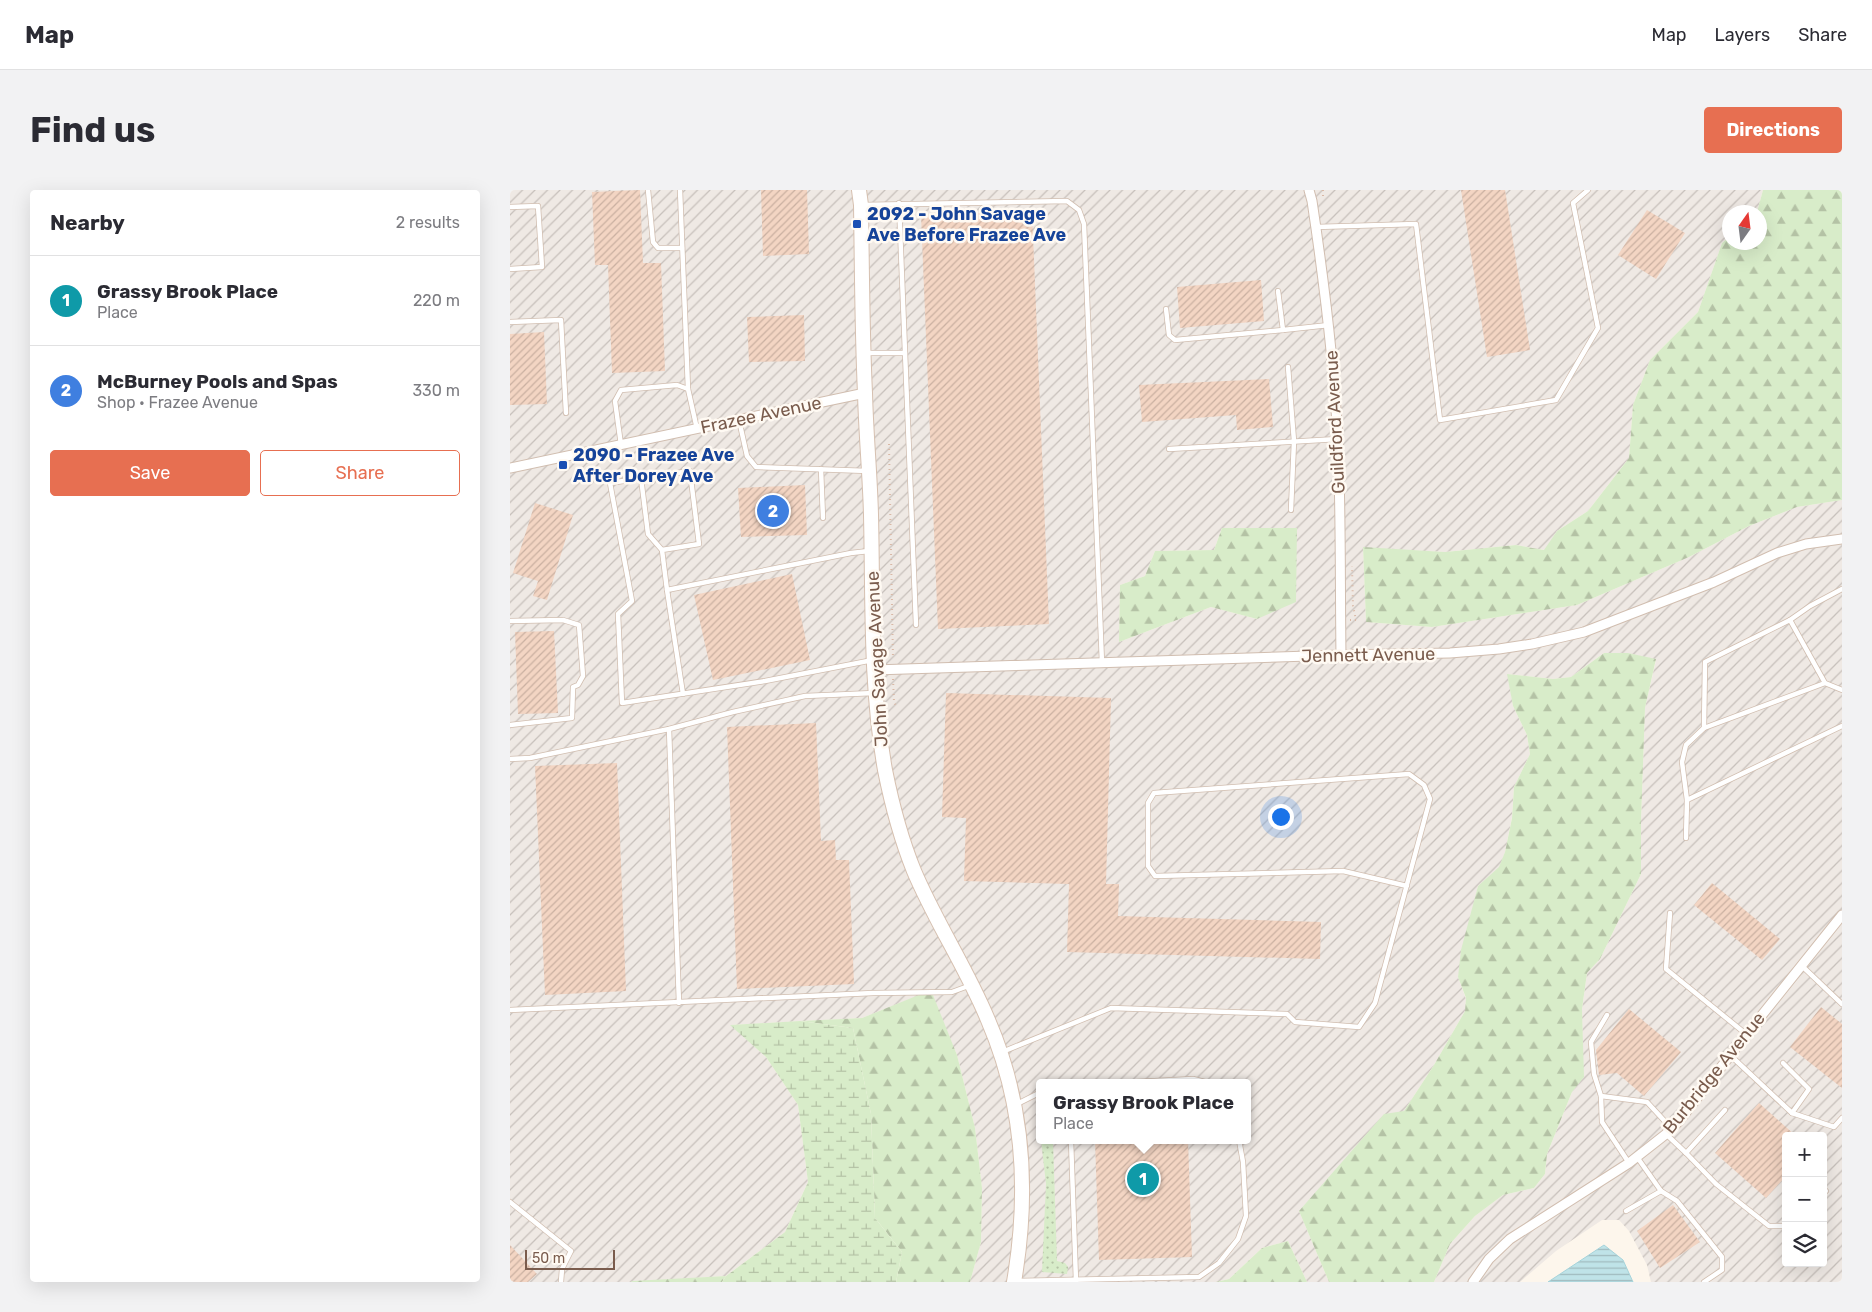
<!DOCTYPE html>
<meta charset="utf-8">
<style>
:root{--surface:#fff;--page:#f2f2f3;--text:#2b2b33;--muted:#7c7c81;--line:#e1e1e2;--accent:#e76f51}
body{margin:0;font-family:Rubik,sans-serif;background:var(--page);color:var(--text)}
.controls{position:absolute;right:15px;bottom:15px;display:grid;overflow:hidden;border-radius:5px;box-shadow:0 5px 20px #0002}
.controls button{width:45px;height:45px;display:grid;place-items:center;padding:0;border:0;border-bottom:1px solid var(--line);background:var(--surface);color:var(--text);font:25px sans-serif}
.compass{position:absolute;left:1212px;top:15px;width:45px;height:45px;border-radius:50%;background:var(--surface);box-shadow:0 5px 20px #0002;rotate:14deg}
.scale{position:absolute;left:15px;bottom:12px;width:90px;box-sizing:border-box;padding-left:5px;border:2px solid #7a5c4d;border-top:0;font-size:14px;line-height:18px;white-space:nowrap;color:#7a5c4d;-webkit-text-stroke:4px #fffaf3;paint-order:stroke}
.you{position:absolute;left:770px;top:626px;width:18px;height:18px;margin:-12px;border:4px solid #fff;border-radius:50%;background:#1a73e8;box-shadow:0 0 0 8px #1a73e833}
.badge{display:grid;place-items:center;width:32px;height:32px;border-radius:50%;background:var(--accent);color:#fff;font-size:16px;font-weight:700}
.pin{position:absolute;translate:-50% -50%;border:2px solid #fff;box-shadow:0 1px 5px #0006}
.popup{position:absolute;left:526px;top:889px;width:215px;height:65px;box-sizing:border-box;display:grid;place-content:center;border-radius:5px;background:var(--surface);filter:drop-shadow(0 1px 4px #0005);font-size:16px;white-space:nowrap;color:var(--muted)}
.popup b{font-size:19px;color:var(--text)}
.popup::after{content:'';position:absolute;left:50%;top:100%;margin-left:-10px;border:10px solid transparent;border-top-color:var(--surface)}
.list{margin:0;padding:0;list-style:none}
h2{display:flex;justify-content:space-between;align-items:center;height:65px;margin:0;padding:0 20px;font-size:21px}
h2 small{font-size:16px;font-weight:400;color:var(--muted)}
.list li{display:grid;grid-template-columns:32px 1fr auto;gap:15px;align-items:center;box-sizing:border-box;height:90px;padding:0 20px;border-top:1px solid var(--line)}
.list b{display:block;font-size:19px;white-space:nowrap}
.list p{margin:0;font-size:16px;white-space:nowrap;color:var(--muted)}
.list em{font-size:16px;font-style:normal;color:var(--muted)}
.actions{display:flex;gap:10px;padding:15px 20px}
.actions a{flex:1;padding:11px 0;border:1px solid var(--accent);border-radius:5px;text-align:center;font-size:18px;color:var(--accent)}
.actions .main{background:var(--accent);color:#fff}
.icon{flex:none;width:28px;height:28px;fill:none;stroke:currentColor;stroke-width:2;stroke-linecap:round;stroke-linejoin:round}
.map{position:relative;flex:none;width:1332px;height:1092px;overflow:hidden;border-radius:5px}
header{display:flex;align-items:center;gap:30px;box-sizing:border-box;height:70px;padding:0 25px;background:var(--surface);border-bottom:1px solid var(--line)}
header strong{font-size:24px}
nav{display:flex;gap:28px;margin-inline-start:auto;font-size:18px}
.intro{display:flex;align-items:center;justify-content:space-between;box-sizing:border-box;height:120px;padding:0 30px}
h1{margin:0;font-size:35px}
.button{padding:12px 22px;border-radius:5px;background:var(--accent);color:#fff;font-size:18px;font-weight:700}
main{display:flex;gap:30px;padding:0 30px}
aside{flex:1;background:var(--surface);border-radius:5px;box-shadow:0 5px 20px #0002}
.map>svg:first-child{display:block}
.industrial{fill:url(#industrial-furrows);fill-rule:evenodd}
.green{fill:url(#green-dots)}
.forest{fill:url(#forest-firs)}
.wetland{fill:url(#wetland-marsh)}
.water{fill:url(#water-rules);stroke:#a5d3da}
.building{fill:url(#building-hatch)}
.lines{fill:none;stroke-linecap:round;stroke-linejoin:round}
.service-casing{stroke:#d1beb0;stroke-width:6}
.minor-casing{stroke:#d1beb0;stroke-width:11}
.secondary-casing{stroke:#d6c0b0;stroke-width:16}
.path{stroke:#d9b8a5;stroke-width:2;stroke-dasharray:1 4;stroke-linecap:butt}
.service{stroke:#fff;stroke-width:4.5}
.minor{stroke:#fff;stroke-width:9}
.secondary{stroke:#fff;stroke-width:14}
.transit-dot{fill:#1a4fb4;stroke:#fffaf3;stroke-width:2}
.labels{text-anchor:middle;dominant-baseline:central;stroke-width:5;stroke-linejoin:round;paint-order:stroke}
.transit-label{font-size:18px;font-weight:bold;fill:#164399;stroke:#fffaf3;text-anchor:start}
.street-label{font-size:18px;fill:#7a5c4d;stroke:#fffaf3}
</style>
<header>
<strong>Map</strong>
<nav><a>Map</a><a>Layers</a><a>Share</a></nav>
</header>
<div class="intro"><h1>Find us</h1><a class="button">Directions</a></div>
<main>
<aside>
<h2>Nearby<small>2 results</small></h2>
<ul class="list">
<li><span class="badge" style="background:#0f9aa8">1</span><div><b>Grassy Brook Place</b><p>Place</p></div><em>220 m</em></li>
<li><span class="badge" style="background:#3f7fe0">2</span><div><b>McBurney Pools and Spas</b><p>Shop · Frazee Avenue</p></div><em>330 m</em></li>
</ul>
<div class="actions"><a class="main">Save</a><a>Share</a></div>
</aside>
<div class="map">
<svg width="1332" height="1092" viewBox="0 0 1332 1092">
<defs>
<pattern id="industrial-furrows" width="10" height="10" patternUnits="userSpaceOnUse" patternTransform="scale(1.25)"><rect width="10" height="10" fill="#efe9e4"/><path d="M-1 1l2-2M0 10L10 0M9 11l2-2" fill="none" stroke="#c7c0bb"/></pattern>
<pattern id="green-dots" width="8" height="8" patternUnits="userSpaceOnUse" patternTransform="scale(1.25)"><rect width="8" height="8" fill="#d8ecc9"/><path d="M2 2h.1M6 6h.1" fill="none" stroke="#b4c2a5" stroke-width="1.8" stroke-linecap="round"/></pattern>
<pattern id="forest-firs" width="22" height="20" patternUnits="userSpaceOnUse" patternTransform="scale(1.25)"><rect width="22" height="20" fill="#d8ecc9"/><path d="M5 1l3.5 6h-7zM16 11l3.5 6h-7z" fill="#b4c2a5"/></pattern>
<pattern id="wetland-marsh" width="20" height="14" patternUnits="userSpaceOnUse" patternTransform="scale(1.25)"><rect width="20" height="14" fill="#d8ecc9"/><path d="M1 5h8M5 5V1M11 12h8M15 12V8" fill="none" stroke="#b4c2a5"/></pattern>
<pattern id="water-rules" width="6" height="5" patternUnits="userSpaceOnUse" patternTransform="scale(1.25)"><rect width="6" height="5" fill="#bfe3e8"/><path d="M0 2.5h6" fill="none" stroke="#a0bbbe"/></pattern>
<pattern id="building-hatch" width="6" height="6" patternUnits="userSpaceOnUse" patternTransform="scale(1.25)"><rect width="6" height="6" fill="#f3d5c3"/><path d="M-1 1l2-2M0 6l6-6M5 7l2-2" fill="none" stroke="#cab0a1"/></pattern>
</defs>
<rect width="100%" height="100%" fill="#fdf6ec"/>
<!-- industrial -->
<path class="industrial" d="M0 0H1253L1247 22H1220L1219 47 1212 53 1188 122 1140 170 1123 215 1119 268 1078 321 1047 341 1035 360 1006 355 935 362 853 358 856 432 922 437 1067 415 1179 367 1239 336 1287 317 1332 310V1092H1141L1137 1075 1119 1041 1109 1030H1092L1046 1061 1010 1092H924L940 1054 965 1026 993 1005 1024 998 1035 984 1037 964 1062 902 1073 887 1072 819 1077 783 1090 769 1131 684V631L1135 518 1146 470 1117 463H1094L1061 487 1043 489 998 484 1003 516 1017 545 1020 564 1004 597 1002 627 995 662 990 677 968 696 948 787 956 809 955 821 924 875 894 921 789 1021 819 1092H797L778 1051 752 1058 719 1089 706 1092H460L471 1052 472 998 465 938 447 865 420 801 352 828 221 835 256 867 288 915 298 992 275 1042 216 1086 121 1092H0ZM712 338H787L747 429 701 417 609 452 610 395 635 386 645 361 704 360ZM529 893H737V950H529ZM1276 946H1313V1073H1276Z"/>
<!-- green -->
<polygon class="green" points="531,950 543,950 547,1071 555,1073 558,1077 557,1084 532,1082 536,994"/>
<!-- forest -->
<g class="forest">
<polygon points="1253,0 1332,0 1332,310 1287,317 1239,336 1179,367 1067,415 922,437 856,432 853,357 935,362 1006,355 1034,360 1047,341 1078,321 1119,268 1123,215 1140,170 1188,122 1212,53 1219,47 1220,52 1250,52 1250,22 1247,22"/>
<polygon points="712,338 787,338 786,412 747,429 701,417 609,452 610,395 635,386 645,361 704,360"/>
<polygon points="1094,463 1118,463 1146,469 1135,518 1131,631 1131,684 1090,769 1077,783 1072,819 1074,887 1062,902 1037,964 1035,984 1024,998 993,1005 965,1026 940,1054 924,1092 819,1092 789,1021 874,924 894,921 924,875 955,821 956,808 948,787 951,760 968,696 989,677 995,662 1002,628 1004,597 1020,564 1017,545 1003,516 997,484 1043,489 1061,487"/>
<polygon points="421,800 447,865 465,938 472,998 471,1052 460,1092 386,1092 392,1062 365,1028 361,924 343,838 290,831 352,828"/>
<polygon points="778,1051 797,1092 706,1092 719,1089 752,1058"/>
<polygon points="216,1086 212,1092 121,1092 122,1091"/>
</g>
<!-- wetland -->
<polygon class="wetland" points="290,831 343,838 361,924 365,1028 392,1062 386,1092 212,1092 216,1086 275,1042 298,992 288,915 256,867 220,835"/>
<!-- water -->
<polygon class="water" points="1094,1055 1113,1070 1123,1092 1038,1092"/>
<!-- building -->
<g class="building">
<polygon points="130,0 133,73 151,73 155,181 102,183 98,75 85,75 82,2"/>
<polygon points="251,0 297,0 299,64 253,66"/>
<polygon points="951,0 995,0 1020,160 977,167"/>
<polygon points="1137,20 1175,43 1146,89 1108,65"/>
<polygon points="522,21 539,434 428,439 411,25"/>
<polygon points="751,90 754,131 670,138 667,97"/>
<polygon points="294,125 295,171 239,172 237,127"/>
<polygon points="34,142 37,214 0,215 0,144"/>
<polygon points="759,189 763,237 727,240 726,225 632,232 629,195"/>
<polygon points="295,295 297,345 231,347 228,298"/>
<polygon points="25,313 63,325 37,410 23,406 28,391 3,383"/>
<polygon points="282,384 300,470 203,490 184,405"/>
<polygon points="44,441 48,523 8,524 5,442"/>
<polygon points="436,503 601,508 596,694 609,694 608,726 811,732 810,769 557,762 559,694 454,691 456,628 432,627"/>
<polygon points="306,533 311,651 325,650 326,670 339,670 344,794 227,799 217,537"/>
<polygon points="107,573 116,801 35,805 25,576"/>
<polygon points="1202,693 1270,749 1252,770 1184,715"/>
<polygon points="1311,817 1332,834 1332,898 1280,857"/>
<polygon points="1119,819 1171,862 1134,906 1107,883 1089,885 1086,860"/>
<polygon points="1249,913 1286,946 1276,946 1276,986 1256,1008 1205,963"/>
<polygon points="585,950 678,950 682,1067 589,1070"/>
<polygon points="1163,1015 1190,1052 1150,1078 1127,1041"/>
<polygon points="0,1055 27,1084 18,1092 0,1092"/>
</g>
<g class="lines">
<!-- service casing -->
<g class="service-casing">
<g id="service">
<polyline points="138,0 143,52 148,58 172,58"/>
<polyline points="170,0 178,199"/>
<polyline points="389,13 406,435"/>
<polyline points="352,15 557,11 569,20 574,34 592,473"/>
<polyline points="0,17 28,16 32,77 0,79"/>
<polyline points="806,37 906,34 930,230 1046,210 1088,138 1063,13 1078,0"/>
<polyline points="768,101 773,140 819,135"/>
<polyline points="656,119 659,145 665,150 773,140"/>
<polyline points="0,132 51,130 56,223"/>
<polyline points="355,163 395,163"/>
<polyline points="778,177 784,251 781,320"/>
<polyline points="229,230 237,266 246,277 358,281"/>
<polyline points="111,255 105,211 111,200 167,195 178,199 187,239"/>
<polyline points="659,259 828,249"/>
<polyline points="311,279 313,328"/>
<polyline points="131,288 138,344 152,360"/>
<polyline points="1332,399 1300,416 1280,430 1315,493 1332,500"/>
<polyline points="157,400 152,360 189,354 180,281 100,293 122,411 108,424 112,513 255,491 363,470"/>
<polyline points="1280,430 1195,472 1194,538 1176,555 1172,572 1177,610 1332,536"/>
<polyline points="0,431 53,430 69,435 73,486 68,495 63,497 62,528 0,535"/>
<polyline points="173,504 157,400 341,363 359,361"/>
<polyline points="1194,538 1315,493"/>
<polyline points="159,539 169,813"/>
<polyline points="0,569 20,568 159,539 223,522 295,506 364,503"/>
<polyline points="1176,648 1177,610"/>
<polyline points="1160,723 1156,779 1236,844"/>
<polyline points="1292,776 1332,814"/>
<polyline points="0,820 363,803 442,802 461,795"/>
<polyline points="1097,825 1081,852 1084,884 1091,906 1137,912 1161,938"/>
<polyline points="492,862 601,818 777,824 785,832 849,837 865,813 920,609 914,595 899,584 644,603 638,613 638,676 645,686 833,681 897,696"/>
<polyline points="1220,865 1282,923 1299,899 1273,873"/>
<polyline points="606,893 683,889 699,893"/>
<polyline points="1091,906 1092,932 1119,973"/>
<polyline points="505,915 529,903"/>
<polyline points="1282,923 1324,937 1332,928"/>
<polyline points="1156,944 1176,963 1215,920"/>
<polyline points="561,950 566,1091"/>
<polyline points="1176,963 1206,994 1259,1036 1276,1036"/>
<polyline points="1151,1001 1167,1011 1212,1067 1212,1080 1194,1092"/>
<polyline points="1313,1004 1316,1001"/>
<polyline points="0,1012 61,1061 52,1079 51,1092"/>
<polyline points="1116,1021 1151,1001 1127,967"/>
<polyline points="506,1091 689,1087 709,1073 728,1049 736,1026 733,972 729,950"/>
</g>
</g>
<!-- minor casing -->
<g class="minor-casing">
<g id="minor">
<path d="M799 0 802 11C814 91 824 171 828 252 831 323 830 394 831 465"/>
<polyline points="0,278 355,203"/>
<polyline points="364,480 831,465 940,463 989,459 1022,454 1074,442 1204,392 1267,363 1296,354 1332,349"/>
<polyline points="963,1092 979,1069 1000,1049 1119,973 1156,944 1170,930 1236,845 1332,725"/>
</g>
</g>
<!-- secondary casing -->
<g class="secondary-casing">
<path id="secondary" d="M349 0 351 15C352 77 352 141 355 203 356 244 360 285 361 325 363 410 360 496 375 580 382 615 391 649 404 681 426 733 457 779 478 830 514 913 519 1004 504 1092"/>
</g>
<!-- path -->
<g class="path">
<polyline points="813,0 813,8"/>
<polyline points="379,254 383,469"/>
<polyline points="840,430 846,430 843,416 842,376"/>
<polyline points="383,489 384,512 386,516"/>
</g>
<!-- service -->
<use href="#service" class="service"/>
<!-- minor -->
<use href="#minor" class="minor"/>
<!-- secondary -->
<use href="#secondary" class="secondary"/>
</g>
<!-- markers -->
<g class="transit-dot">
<rect x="342" y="29" width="10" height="10" rx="2.5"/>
<rect x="48" y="270" width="10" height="10" rx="2.5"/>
</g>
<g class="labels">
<!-- transit labels -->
<g class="transit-label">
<text x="357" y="24">2092 - John Savage<tspan x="357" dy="21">Ave Before Frazee Ave</tspan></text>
<text x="63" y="265">2090 - Frazee Ave<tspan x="63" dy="21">After Dorey Ave</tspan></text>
</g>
<!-- street labels -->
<g class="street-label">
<text transform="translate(251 225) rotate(-12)">Frazee Avenue</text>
<text transform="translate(825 232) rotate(-93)">Guildford Avenue</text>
<text transform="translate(858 465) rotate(-1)">Jennett Avenue</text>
<text transform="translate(367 469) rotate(-93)">John Savage Avenue</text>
<text transform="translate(1204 883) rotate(-51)">Burbridge Avenue</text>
</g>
</g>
</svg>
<div class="controls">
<button>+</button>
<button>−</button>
<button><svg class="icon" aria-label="layers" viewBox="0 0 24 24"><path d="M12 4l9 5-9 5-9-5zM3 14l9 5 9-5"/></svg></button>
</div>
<svg class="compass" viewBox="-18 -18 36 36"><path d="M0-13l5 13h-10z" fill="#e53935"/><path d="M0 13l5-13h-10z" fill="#7c7c81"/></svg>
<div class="scale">50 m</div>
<div class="you"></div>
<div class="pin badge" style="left:633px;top:989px;background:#0f9aa8">1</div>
<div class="popup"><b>Grassy Brook Place</b>Place</div>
<div class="pin badge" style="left:263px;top:321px;background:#3f7fe0">2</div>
</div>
</main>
